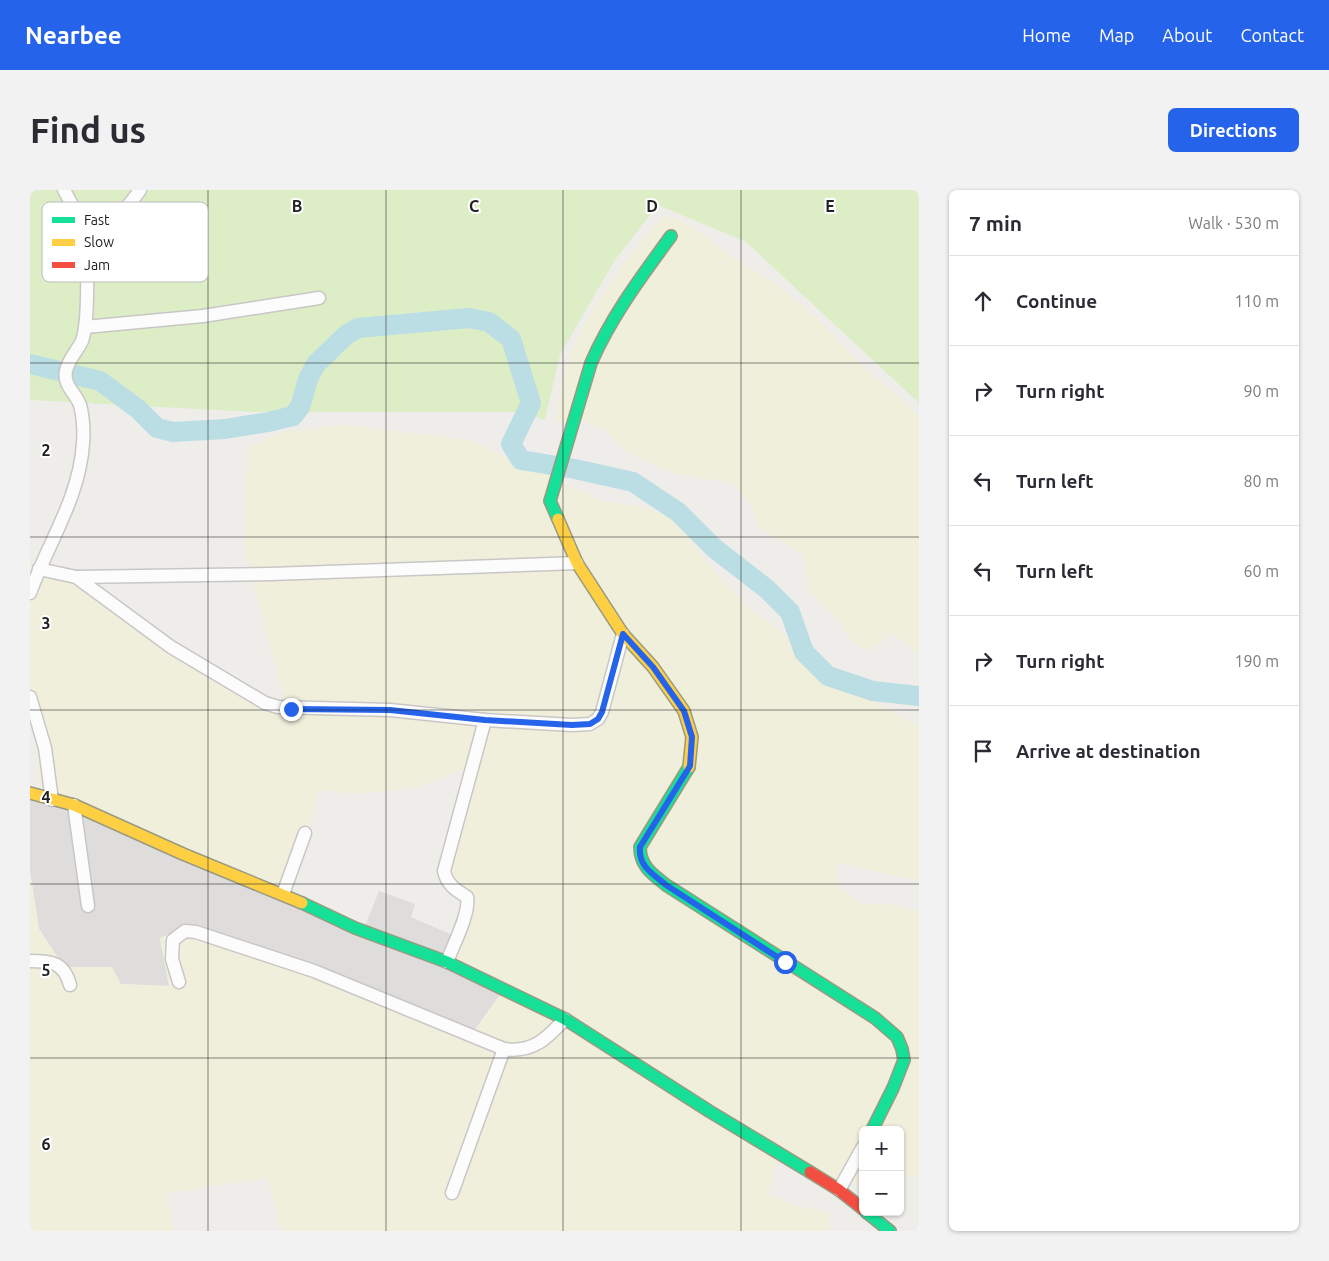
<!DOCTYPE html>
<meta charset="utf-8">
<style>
:root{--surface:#fff;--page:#f2f2f3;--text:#2b2b33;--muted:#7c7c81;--line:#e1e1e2;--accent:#2563eb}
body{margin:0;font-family:Ubuntu,sans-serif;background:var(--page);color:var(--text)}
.controls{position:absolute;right:15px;bottom:15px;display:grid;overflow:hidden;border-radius:8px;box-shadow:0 1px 4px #0004}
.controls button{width:45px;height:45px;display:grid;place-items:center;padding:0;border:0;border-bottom:1px solid var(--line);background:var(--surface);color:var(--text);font:25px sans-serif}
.stop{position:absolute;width:15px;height:15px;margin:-11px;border:4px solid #2563eb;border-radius:50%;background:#fff}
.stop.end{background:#2563eb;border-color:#fff;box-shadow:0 1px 5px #0008}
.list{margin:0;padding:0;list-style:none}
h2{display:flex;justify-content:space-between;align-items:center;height:65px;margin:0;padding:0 20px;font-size:21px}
h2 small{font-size:16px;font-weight:400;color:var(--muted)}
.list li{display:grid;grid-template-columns:32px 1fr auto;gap:15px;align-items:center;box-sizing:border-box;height:90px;padding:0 20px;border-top:1px solid var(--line)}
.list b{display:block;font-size:19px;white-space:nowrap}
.list em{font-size:16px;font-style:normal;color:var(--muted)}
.icon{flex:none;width:28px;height:28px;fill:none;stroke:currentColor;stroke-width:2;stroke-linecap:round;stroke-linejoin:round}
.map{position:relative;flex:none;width:889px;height:1041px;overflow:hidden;border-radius:8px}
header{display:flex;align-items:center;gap:30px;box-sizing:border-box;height:70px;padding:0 25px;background:var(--accent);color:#fff}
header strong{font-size:24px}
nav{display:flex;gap:28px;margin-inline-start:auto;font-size:18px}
.intro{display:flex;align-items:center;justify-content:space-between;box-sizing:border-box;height:120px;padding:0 30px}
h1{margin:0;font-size:35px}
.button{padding:12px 22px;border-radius:8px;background:var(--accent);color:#fff;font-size:18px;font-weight:700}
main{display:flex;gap:30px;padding:0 30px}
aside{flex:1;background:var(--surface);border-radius:8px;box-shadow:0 1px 4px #0004}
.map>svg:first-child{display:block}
.residential{fill:#dedddb}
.farmland{fill:#f0efdc}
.grass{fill:#ddeec7}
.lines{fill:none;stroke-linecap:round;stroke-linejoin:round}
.river{stroke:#bbdee4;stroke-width:20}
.street-casing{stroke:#c8c7c6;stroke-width:15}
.fast-casing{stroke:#9a9a80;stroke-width:14}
.slow-casing{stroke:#9a9a80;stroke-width:14}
.jam-casing{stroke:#9a9a80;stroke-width:14}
.street{stroke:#fdfcfc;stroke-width:12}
.fast{stroke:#16e098;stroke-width:11}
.slow{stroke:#ffcf43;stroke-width:11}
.jam{stroke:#f24e42;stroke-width:11}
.route{stroke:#2563eb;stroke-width:6}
.grid{fill:none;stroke:#212121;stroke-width:1;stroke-opacity:0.55}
.key{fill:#fff;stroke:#bcbcbc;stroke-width:1}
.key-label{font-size:14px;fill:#212121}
.grid-label{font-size:16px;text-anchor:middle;font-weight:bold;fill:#212121;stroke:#fff;stroke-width:4;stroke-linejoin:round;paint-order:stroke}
</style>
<header>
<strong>Nearbee</strong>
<nav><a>Home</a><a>Map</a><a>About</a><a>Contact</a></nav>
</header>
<div class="intro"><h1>Find us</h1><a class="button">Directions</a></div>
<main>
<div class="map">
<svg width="889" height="1041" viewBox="0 0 889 1041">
<rect width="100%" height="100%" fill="#efedea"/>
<!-- residential -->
<polygon class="residential" points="0,602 334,739 349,701 385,714 381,727 427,747 476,796 441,845 130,749 139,796 91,794 34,777 9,739 0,681"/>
<!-- farmland -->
<g class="farmland">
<polygon points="633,26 651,30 670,42 699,65 744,93 780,121 833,177 882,219 889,228 889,466 882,458 861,443 842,461 824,455 812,434 780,402 772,365 729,337 719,312 701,293 644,283 618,272 594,260 577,242 556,232 524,232 534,180 546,151 562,120 593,74"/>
<polygon points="315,235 439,250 573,311 612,317 640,327 673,368 715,414 755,446 795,473 828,503 889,536 889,691 807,673 809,697 830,714 860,714 889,721 889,986 870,988 870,940 833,940 833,993 824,994 797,988 749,967 738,1003 763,1015 799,1022 801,1041 251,1041 238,988 136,1003 144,1041 0,1041 0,681 9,739 34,777 82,777 91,794 139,796 130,748 158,735 442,845 476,796 415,771 447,707 407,678 445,574 416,587 384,598 327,604 290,600 258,709 9,604 7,558 0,533 0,373 43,391 158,460 214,499 256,518 214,357 214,311 218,258 246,243"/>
</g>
<!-- grass -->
<polygon class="grass" points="0,0 889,0 889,213 716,52 628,15 585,70 530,165 515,230 491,222 223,222 0,210"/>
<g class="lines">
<!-- river -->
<polyline class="river" points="0,174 70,191 108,219 127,238 143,242 195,239 238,232 263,226 270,217 278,189 286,174 316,145 328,138 439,128 459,132 481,149 501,213 481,254 491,270 545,279 603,292 648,322 684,358 737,399 760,422 774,462 798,486 843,501 889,506"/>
<!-- street casing -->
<g class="street-casing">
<g id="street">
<path d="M54 46C80 36 94 23 110 0"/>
<polyline points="55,137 173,126 289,108"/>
<polyline points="9,379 46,387 241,384 547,373"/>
<polyline points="46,387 141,457 235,513 248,517 360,520 455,530 542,535 560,534 568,529 572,522 593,444"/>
<path d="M0 403C18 353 50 307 53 253 54 243 53 225 50 215 46 203 33 196 36 181 38 170 47 161 52 151 59 132 58 66 54 45 50 29 42 14 34 0"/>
<polyline points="0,507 15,558 22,610"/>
<polyline points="44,615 58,716"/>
<polyline points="253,704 275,643"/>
<path d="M0 771C21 771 34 772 40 795"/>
<path d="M417 772C423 755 440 724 437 707 426 700 417 695 414 681L455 530"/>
<path d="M149 792 142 769 143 750 155 741 166 742 284 781 474 859C503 863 516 849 535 829"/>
<polyline points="809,1000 833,957"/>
<polyline points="422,1003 474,859"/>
</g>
</g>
<!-- fast casing -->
<g class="fast-casing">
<g id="fast">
<path d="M528 329 520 311 561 173C581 127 611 87 641 46"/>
<path d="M659 577 610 657C610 676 622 684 636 695L845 828 867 847 872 859 874 870 863 898 842 940"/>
<polyline points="272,713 325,738 417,772 535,829 679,921 780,982"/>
<polyline points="836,1022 860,1041"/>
</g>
</g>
<!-- slow casing -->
<g class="slow-casing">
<g id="slow">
<polyline points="528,329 547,373 593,444 623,477 654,521 662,547 659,577"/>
<polyline points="0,603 44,615 153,664 272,713"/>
</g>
</g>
<!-- jam casing -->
<g class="jam-casing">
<polyline id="jam" points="780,982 809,1000 833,1019"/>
</g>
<!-- street -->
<use href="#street" class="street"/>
<!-- fast -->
<use href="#fast" class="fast"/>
<!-- slow -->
<use href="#slow" class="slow"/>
<!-- jam -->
<use href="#jam" class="jam"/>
</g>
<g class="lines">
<!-- route -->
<path class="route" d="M261 519 360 520 455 530 542 535 560 534 568 529 572 522 593 444 623 477 654 521 662 547 660 576 610 657C608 676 623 684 636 695L755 772"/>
</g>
<!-- grid -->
<path class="grid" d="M178 0V1041M356 0V1041M533 0V1041M711 0V1041M0 173H889M0 347H889M0 520H889M0 694H889M0 868H889"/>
<!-- legend -->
<rect x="12" y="12" width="166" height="80" rx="8" class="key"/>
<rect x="22" y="27" width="23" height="6" fill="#16e098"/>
<rect x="22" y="49" width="23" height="7" fill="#ffcf43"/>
<rect x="22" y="72" width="23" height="6" fill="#f24e42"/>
<g class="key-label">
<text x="54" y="35">Fast</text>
<text x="54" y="57">Slow</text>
<text x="54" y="80">Jam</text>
</g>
<g class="grid-label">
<text x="267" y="22">B</text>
<text x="444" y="22">C</text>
<text x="622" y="22">D</text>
<text x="800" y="22">E</text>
<text x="16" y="266">2</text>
<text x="16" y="439">3</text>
<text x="16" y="613">4</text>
<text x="16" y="786">5</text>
<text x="16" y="960">6</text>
</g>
</svg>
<div class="controls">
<button>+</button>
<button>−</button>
</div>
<div class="stop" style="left:755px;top:772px"></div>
<div class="stop end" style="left:261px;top:519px"></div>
</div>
<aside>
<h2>7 min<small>Walk · 530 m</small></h2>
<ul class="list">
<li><svg class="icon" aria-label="ahead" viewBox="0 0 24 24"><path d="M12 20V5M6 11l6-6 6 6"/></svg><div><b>Continue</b></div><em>110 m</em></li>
<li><svg class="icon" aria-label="right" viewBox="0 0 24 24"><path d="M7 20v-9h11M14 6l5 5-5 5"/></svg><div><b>Turn right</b></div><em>90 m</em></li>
<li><svg class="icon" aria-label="left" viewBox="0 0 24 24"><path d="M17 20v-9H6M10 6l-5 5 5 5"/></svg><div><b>Turn left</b></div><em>80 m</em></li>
<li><svg class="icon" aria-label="left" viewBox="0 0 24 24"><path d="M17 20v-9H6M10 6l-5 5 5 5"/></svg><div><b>Turn left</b></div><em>60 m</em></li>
<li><svg class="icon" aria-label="right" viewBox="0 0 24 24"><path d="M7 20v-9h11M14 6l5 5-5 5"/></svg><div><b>Turn right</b></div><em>190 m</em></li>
<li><svg class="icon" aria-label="arrive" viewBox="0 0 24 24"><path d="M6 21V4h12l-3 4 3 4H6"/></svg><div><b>Arrive at destination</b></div></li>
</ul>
</aside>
</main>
